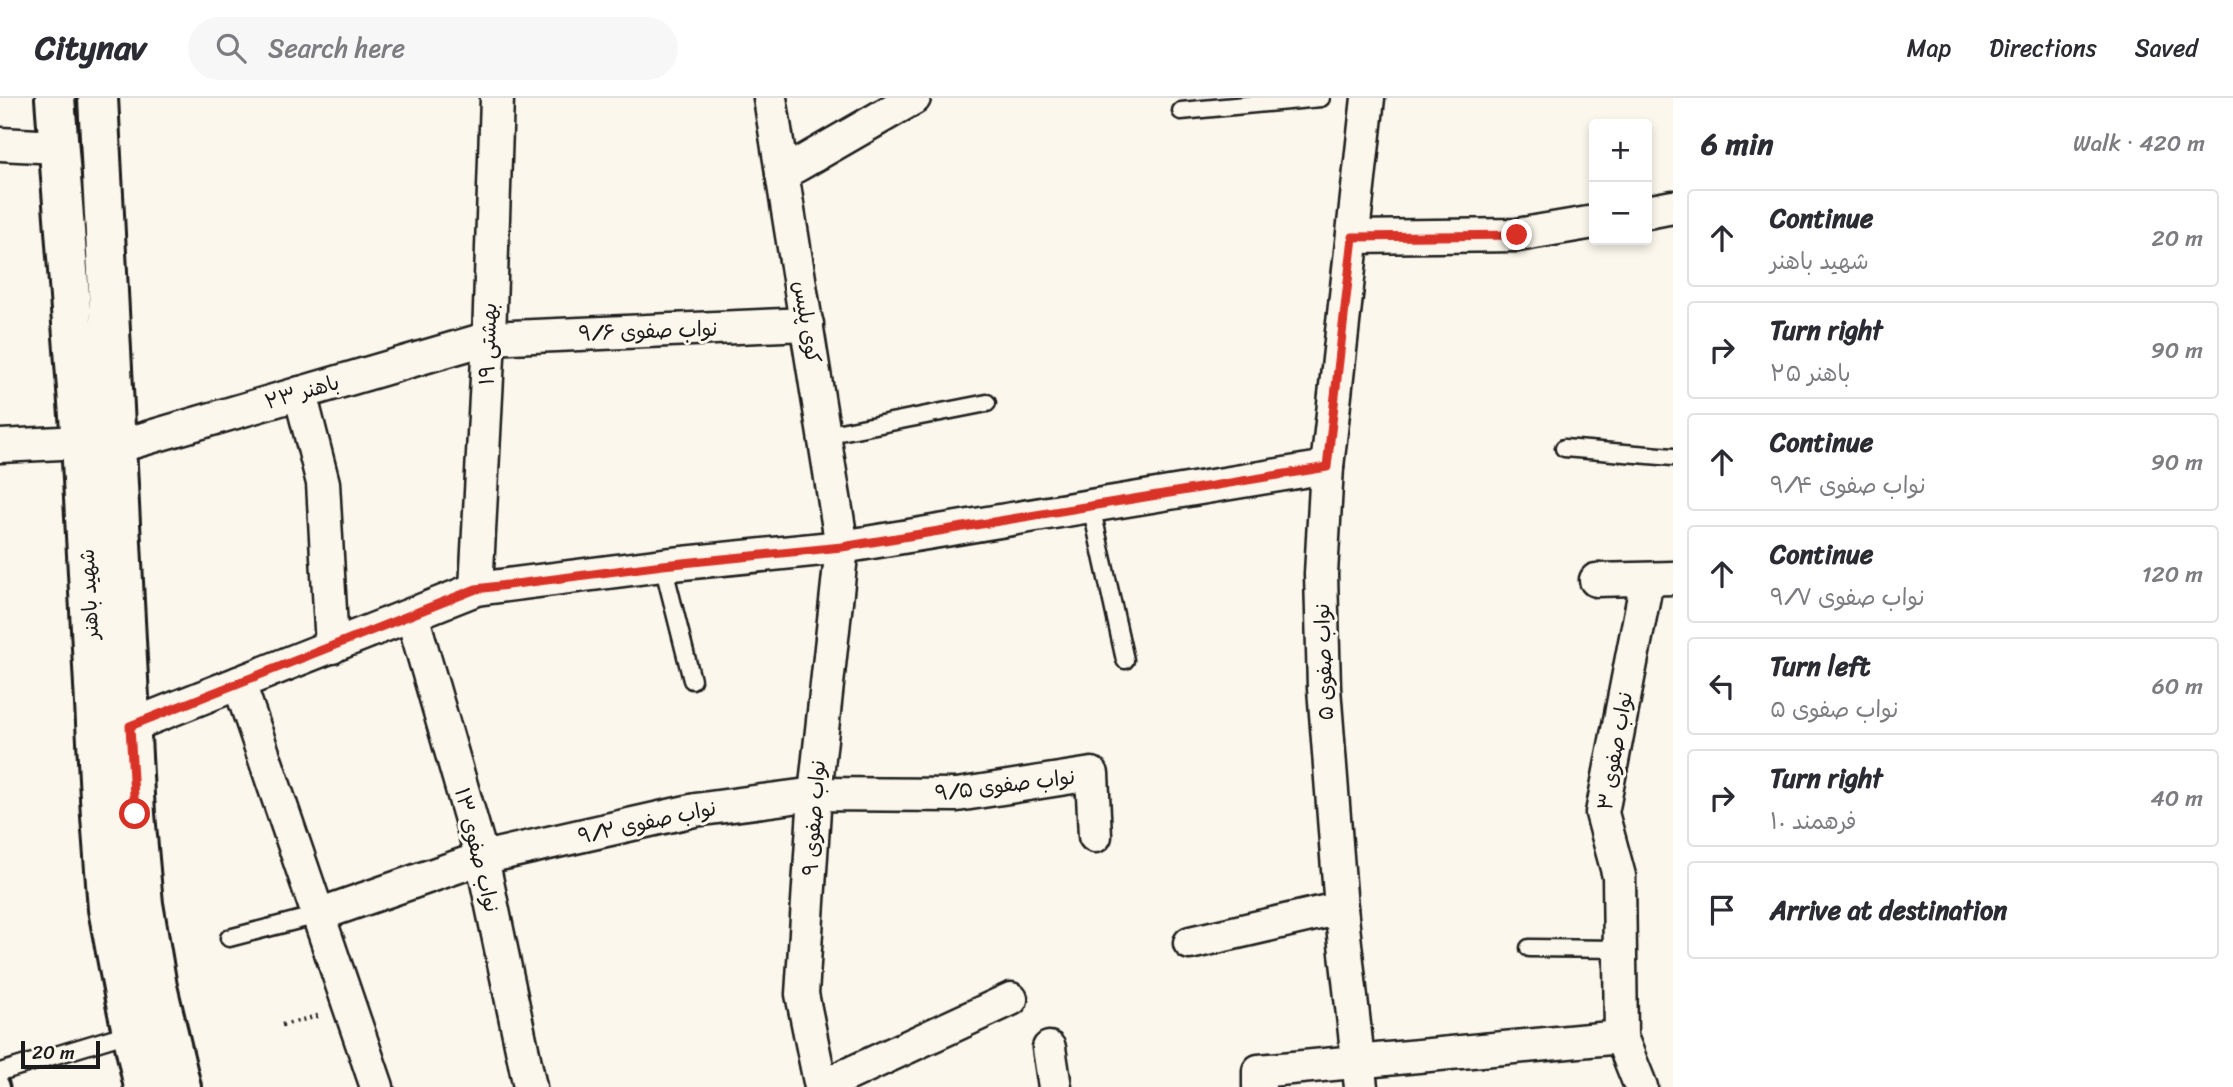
<!DOCTYPE html>
<meta charset="utf-8">
<style>
:root{--surface:#fff;--page:#f7f7f7;--text:#2b2b33;--muted:#7c7c81;--line:#e1e1e2}
body{margin:0;font-family:Sriracha,"Playpen Sans Arabic",sans-serif;background:var(--page);color:var(--text)}
.controls{position:absolute;right:21px;top:21px;display:grid;overflow:hidden;border-radius:7px;box-shadow:0 4px 10px #0003}
.controls button{width:63px;height:63px;display:grid;place-items:center;padding:0;border:0;border-bottom:2px solid var(--line);background:var(--surface);color:var(--text);font:35px sans-serif}
.scale{position:absolute;left:21px;bottom:18px;width:79px;box-sizing:border-box;padding-left:7px;border:4px solid #1c1c1c;border-top:0;font-size:19px;line-height:24px;white-space:nowrap;color:#1c1c1c;-webkit-text-stroke:5px #fbf7ec;paint-order:stroke}
.stop{position:absolute;width:21px;height:21px;margin:-16px;border:5px solid #d93025;border-radius:50%;background:#fff}
.stop.end{background:#d93025;border-color:#fff;box-shadow:0 2px 7px #0008}
.list{margin:0;padding:0;list-style:none}
h2{display:flex;justify-content:space-between;align-items:center;height:91px;margin:0;padding:0 28px;font-size:30px}
h2 small{font-size:23px;font-weight:400;color:var(--muted)}
.list li{display:grid;grid-template-columns:46px 1fr auto;gap:21px;align-items:center;box-sizing:border-box;height:98px;margin:0 14px 14px;padding:0 14px;border:2px solid var(--line);border-radius:7px}
.list b{display:block;font-size:26px;white-space:nowrap}
.list p{margin:0;font-size:23px;white-space:nowrap;color:var(--muted)}
.list em{font-size:23px;font-style:normal;color:var(--muted)}
.icon{flex:none;width:38px;height:38px;fill:none;stroke:currentColor;stroke-width:2;stroke-linecap:round;stroke-linejoin:round}
.map{position:relative;flex:none;width:1673px;height:989px;overflow:hidden}
header{display:flex;align-items:center;gap:42px;box-sizing:border-box;height:98px;padding:0 35px;background:var(--surface);border-bottom:2px solid var(--line)}
header strong{font-size:33px}
nav{display:flex;gap:38px;margin-inline-start:auto;font-size:24px}
.search{width:490px;height:63px;background:var(--page);display:flex;align-items:center;gap:18px;box-sizing:border-box;padding:0 24px;border-radius:38px;color:var(--muted);font-size:26px}
main{display:flex}
aside{flex:1;background:var(--surface)}
.map>svg:first-child{display:block}
.lines{fill:none;stroke-linecap:round;stroke-linejoin:round}
.lane-casing{stroke:#1c1c1c;stroke-width:21}
.street-casing{stroke:#1c1c1c;stroke-width:37}
.secondary-casing{stroke:#1c1c1c;stroke-width:44}
.path{stroke:#1c1c1c;stroke-width:4.5;stroke-dasharray:2 5;stroke-linecap:butt}
.lane{stroke:#fbf7ec;stroke-width:16}
.street{stroke:#fbf7ec;stroke-width:32}
.secondary{stroke:#fbf7ec;stroke-width:38}
.route{stroke:#d93025;stroke-width:9}
.labels{text-anchor:middle;dominant-baseline:central;stroke-width:6;stroke-linejoin:round;paint-order:stroke}
.street-label{font-size:21px;fill:#1c1c1c;stroke:#fbf7ec}
</style>
<header>
<strong>Citynav</strong>
<div class="search"><svg class="icon" aria-label="search" viewBox="0 0 24 24"><circle cx="10" cy="10" r="6"/><path d="M15 15l6 6"/></svg>Search here</div>
<nav><a>Map</a><a>Directions</a><a>Saved</a></nav>
</header>
<main>
<div class="map">
<svg width="1673" height="989" viewBox="0 0 1673 989">
<rect width="100%" height="100%" fill="#fbf7ec"/>
<filter id="ink" filterUnits="userSpaceOnUse"><feTurbulence type="fractalNoise" baseFrequency=".0143" numOctaves="2"/><feDisplacementMap in="SourceGraphic" scale="14" xChannelSelector="R" yChannelSelector="G"/><feConvolveMatrix kernelMatrix="1 2 1 2 8 2 1 2 1" color-interpolation-filters="sRGB"/></filter>
<g filter="url(#ink)">
<g class="lines">
<!-- lane casing -->
<g class="lane-casing">
<g id="lane">
<polyline points="1181,13 1321,0"/>
<polyline points="825,337 987,305"/>
<polyline points="1564,350 1673,359"/>
<polyline points="1091,408 1125,562"/>
<polyline points="663,467 692,582"/>
<polyline points="229,840 318,817"/>
<polyline points="1529,850 1620,851"/>
<polyline points="0,974 132,934"/>
<polyline points="0,986 1,989"/>
</g>
</g>
<!-- street casing -->
<g class="street-casing">
<g id="street">
<polyline points="770,0 842,449 815,696 802,896 821,989"/>
<polyline points="0,46 58,49"/>
<polyline points="782,76 914,0"/>
<polyline points="1647,114 1673,109"/>
<polyline points="1353,139 1517,137 1594,124"/>
<polyline points="300,295 323,385 332,549"/>
<polyline points="0,348 81,344"/>
<polyline points="116,349 489,240 807,226"/>
<polyline points="1596,482 1673,480"/>
<polyline points="476,491 489,240 497,0"/>
<polyline points="412,517 482,760 530,989"/>
<polyline points="239,585 377,989"/>
<polyline points="130,628 476,491 663,467 842,449 1327,369"/>
<polyline points="318,817 482,760 695,712 815,696 957,697 1092,676 1095,738"/>
<polyline points="1190,845 1341,810"/>
<polyline points="1049,950 1055,989"/>
<polyline points="821,989 1011,901"/>
<polyline points="1259,989 1259,973 1621,939"/>
<polyline points="1361,989 1341,810 1324,590 1321,476 1327,369 1368,0"/>
<polyline points="1641,989 1621,939 1619,778 1602,715 1647,482"/>
</g>
</g>
<!-- secondary casing -->
<g class="secondary-casing">
<g id="secondary">
<polyline points="55,0 81,344 101,718 108,811 124,896 144,989"/>
<polyline points="98,0 135,716 143,806 157,889 181,989"/>
</g>
</g>
<!-- path -->
<polyline class="path" points="282,927 322,917"/>
<!-- lane -->
<use href="#lane" class="lane"/>
<!-- street -->
<use href="#street" class="street"/>
<!-- secondary -->
<use href="#secondary" class="secondary"/>
</g>
</g>
<g class="lines" filter="url(#ink)">
<!-- route -->
<polyline class="route" points="135,716 130,628 476,491 663,467 842,449 1327,369 1353,139 1517,137"/>
</g>
<g class="labels">
<!-- street labels -->
<g class="street-label">
<text transform="translate(807 224) rotate(81)">کوی پلیس</text>
<text transform="translate(648 233) rotate(-2)">نواب صفوی ۹/۶</text>
<text transform="translate(488 246) rotate(-88)">بهشتی ۱۹</text>
<text transform="translate(302 294) rotate(-16)">باهنر ۲۳</text>
<text transform="translate(89 496) rotate(-93)">شهید باهنر</text>
<text transform="translate(1324 564) rotate(-92)">نواب صفوی ۵</text>
<text transform="translate(1615 653) rotate(-80)">نواب صفوی ۳</text>
<text transform="translate(1005 687) rotate(-7)">نواب صفوی ۹/۵</text>
<text transform="translate(814 720) rotate(-86)">نواب صفوی ۹</text>
<text transform="translate(647 724) rotate(-12)">نواب صفوی ۹/۲</text>
<text transform="translate(477 752) rotate(76)">نواب صفوی ۱۳</text>
</g>
</g>
</svg>
<div class="controls">
<button>+</button>
<button>−</button>
</div>
<div class="scale">20 m</div>
<div class="stop" style="left:135px;top:716px"></div>
<div class="stop end" style="left:1517px;top:137px"></div>
</div>
<aside>
<h2>6 min<small>Walk · 420 m</small></h2>
<ul class="list">
<li><svg class="icon" aria-label="ahead" viewBox="0 0 24 24"><path d="M12 20V5M6 11l6-6 6 6"/></svg><div><b>Continue</b><p>شهید باهنر</p></div><em>20 m</em></li>
<li><svg class="icon" aria-label="right" viewBox="0 0 24 24"><path d="M7 20v-9h11M14 6l5 5-5 5"/></svg><div><b>Turn right</b><p>باهنر ۲۵</p></div><em>90 m</em></li>
<li><svg class="icon" aria-label="ahead" viewBox="0 0 24 24"><path d="M12 20V5M6 11l6-6 6 6"/></svg><div><b>Continue</b><p>نواب صفوی ۹/۴</p></div><em>90 m</em></li>
<li><svg class="icon" aria-label="ahead" viewBox="0 0 24 24"><path d="M12 20V5M6 11l6-6 6 6"/></svg><div><b>Continue</b><p>نواب صفوی ۹/۷</p></div><em>120 m</em></li>
<li><svg class="icon" aria-label="left" viewBox="0 0 24 24"><path d="M17 20v-9H6M10 6l-5 5 5 5"/></svg><div><b>Turn left</b><p>نواب صفوی ۵</p></div><em>60 m</em></li>
<li><svg class="icon" aria-label="right" viewBox="0 0 24 24"><path d="M7 20v-9h11M14 6l5 5-5 5"/></svg><div><b>Turn right</b><p>فرهمند ۱۰</p></div><em>40 m</em></li>
<li><svg class="icon" aria-label="arrive" viewBox="0 0 24 24"><path d="M6 21V4h12l-3 4 3 4H6"/></svg><div><b>Arrive at destination</b></div></li>
</ul>
</aside>
</main>
